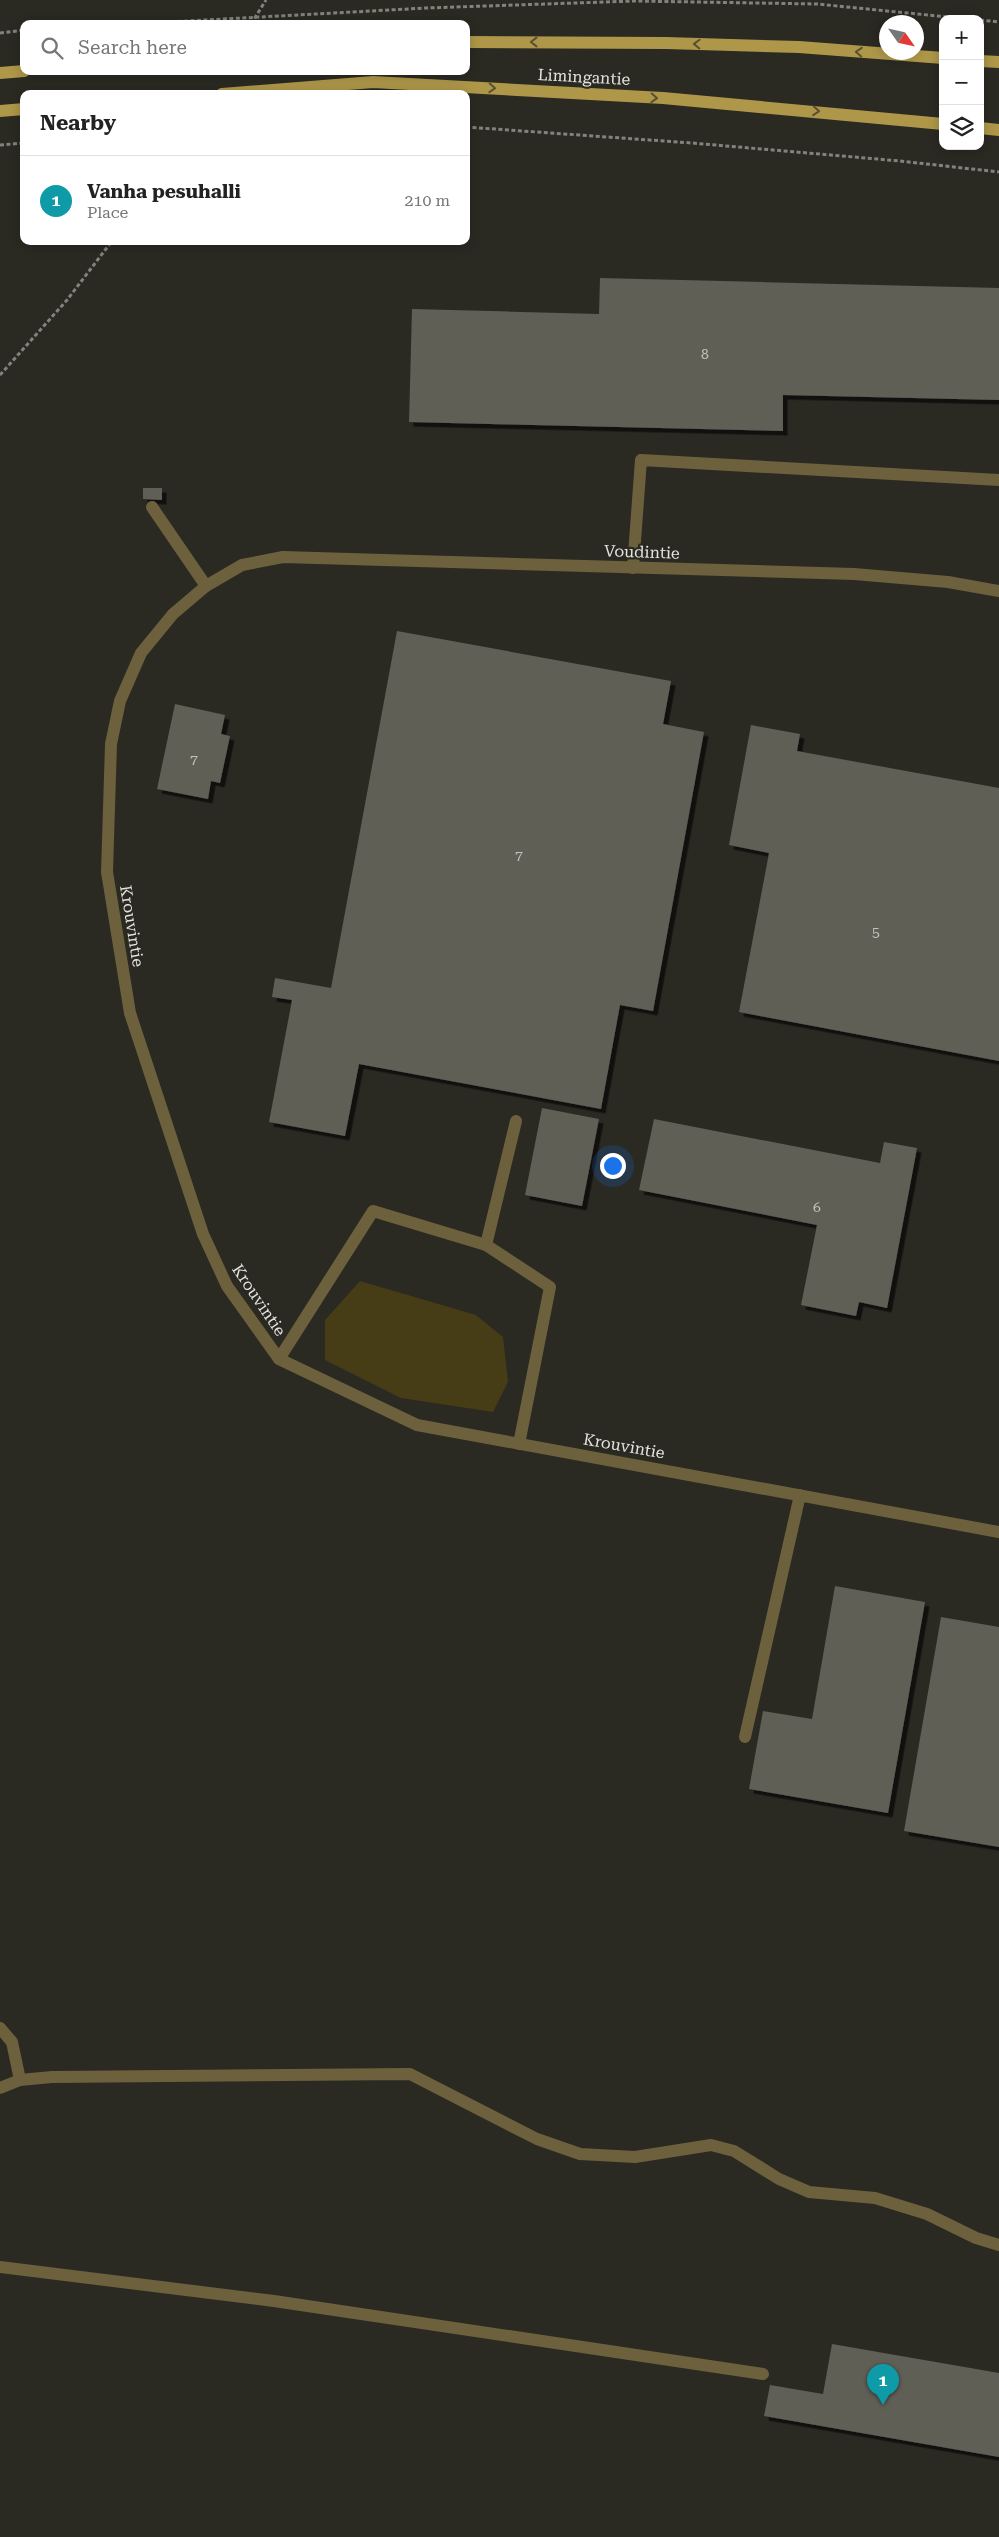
<!DOCTYPE html>
<meta charset="utf-8">
<style>
:root{--surface:#fff;--page:#f2f2f2;--text:#222;--muted:#767676;--line:#e0e0e0;--accent:#7c3aed}
body{margin:0;font-family:"Roboto Serif",serif;background:var(--page);color:var(--text)}
.controls{position:absolute;right:15px;top:15px;display:grid;overflow:hidden;border-radius:10px;box-shadow:0 2px 12px #0003}
.controls button{width:45px;height:45px;display:grid;place-items:center;padding:0;border:0;border-bottom:1px solid var(--line);background:var(--surface);color:var(--text);font:25px sans-serif}
.compass{position:absolute;left:879px;top:15px;width:45px;height:45px;border-radius:50%;background:var(--surface);box-shadow:0 2px 12px #0003;rotate:124deg}
.you{position:absolute;left:612px;top:1165px;width:18px;height:18px;margin:-12px;border:4px solid #fff;border-radius:50%;background:#1a73e8;box-shadow:0 0 0 8px #1a73e833}
.badge{display:grid;place-items:center;width:32px;height:32px;border-radius:50%;background:var(--accent);color:#fff;font-size:16px;font-weight:700}
.pin{position:absolute;translate:-50% -41px;filter:drop-shadow(0 1px 2px #0008)}
.pin::after{content:'';position:absolute;top:26px;width:18px;height:15px;background:inherit;clip-path:polygon(0 0,100% 0,50% 100%)}
.list{margin:0;padding:0;list-style:none}
h2{display:flex;justify-content:space-between;align-items:center;height:65px;margin:0;padding:0 20px;font-size:21px}
h2 small{font-size:16px;font-weight:400;color:var(--muted)}
.list li{display:grid;grid-template-columns:32px 1fr auto;gap:15px;align-items:center;box-sizing:border-box;height:90px;padding:0 20px;border-top:1px solid var(--line)}
.list b{display:block;font-size:19px;white-space:nowrap}
.list p{margin:0;font-size:16px;white-space:nowrap;color:var(--muted)}
.list em{font-size:16px;font-style:normal;color:var(--muted)}
.icon{flex:none;width:28px;height:28px;fill:none;stroke:currentColor;stroke-width:2;stroke-linecap:round;stroke-linejoin:round}
.map{position:relative;flex:none;width:999px;height:2537px;overflow:hidden}
.search{position:absolute;background:var(--surface);box-shadow:0 2px 12px #0003;left:20px;top:20px;width:450px;height:55px;display:flex;align-items:center;gap:12px;box-sizing:border-box;padding:0 18px;border-radius:10px;color:var(--muted);font-size:19px}
.panel{position:absolute;background:var(--surface);box-shadow:0 2px 12px #0003;left:20px;top:90px;width:450px;height:155px;border-radius:10px}
.map>svg:first-child{display:block}
.green{fill:#463c16}
.building{fill:#5f5e56;filter:url(#shadow)}
.lines{fill:none;stroke-linecap:round;stroke-linejoin:round}
.path{stroke:#83827c;stroke-width:3;stroke-dasharray:4 2.5;stroke-linecap:butt}
.service{stroke:#6c603d;stroke-width:12}
.minor{stroke:#6c603d;stroke-width:12}
.primary{stroke:#ae9749;stroke-width:12}
.oneway{stroke:#585030}
.labels{text-anchor:middle;dominant-baseline:central;stroke-width:4.5;stroke-linejoin:round;paint-order:stroke}
.number-label{font-size:14px;fill:#c4c2be}
.street-label{font-size:16px;fill:#e5e4e0;stroke:#2a2922}
</style>
<div class="map">
<svg width="999" height="2537" viewBox="0 0 999 2537">
<defs>
<filter id="shadow"><feDropShadow dx="4.5" dy="4.5" stdDeviation="0" flood-color="#0009"/></filter>
</defs>
<rect width="100%" height="100%" fill="#2a2922"/>
<!-- green -->
<polygon class="green" points="360,1281 476,1315 503,1337 508,1382 493,1412 401,1398 325,1360 325,1320"/>
<!-- building -->
<g class="building">
<polygon points="600,278 999,288 999,400 783,395 783,431 409,422 412,309 599,314"/>
<polygon points="143,488 162,488 162,500 143,499"/>
<polygon points="397,631 671,681 663,724 704,732 653,1011 620,1005 601,1109 359,1064 345,1136 269,1122 292,1000 272,997 275,978 331,988"/>
<polygon points="175,704 225,715 221,734 230,736 220,783 211,781 208,799 157,789"/>
<polygon points="751,725 800,734 797,751 999,788 999,1061 739,1012 769,853 729,845"/>
<polygon points="542,1108 599,1119 582,1206 525,1195"/>
<polygon points="654,1119 880,1163 884,1142 917,1148 887,1308 859,1302 856,1316 801,1305 817,1225 639,1190"/>
<polygon points="835,1586 925,1602 888,1813 749,1789 763,1711 812,1719"/>
<polygon points="941,1617 999,1627 999,1847 904,1831"/>
<polygon points="832,2344 999,2373 999,2457 764,2416 770,2385 823,2394"/>
</g>
<g class="lines">
<!-- path -->
<g class="path">
<polyline points="980,20 999,22"/>
<polyline points="132,24 426,8 635,1 817,4 968,19"/>
<polyline points="251,24 266,0"/>
<polyline points="0,33 24,30"/>
<polyline points="466,127 692,143 900,161 999,172"/>
<polyline points="0,145 24,143"/>
<polyline points="0,375 67,300 112,241"/>
</g>
<!-- service -->
<g class="service">
<polyline points="152,507 206,586"/>
<polyline points="633,568 641,460 999,480"/>
<polyline points="486,1245 516,1121"/>
<polyline points="279,1359 373,1211 486,1245 550,1287 519,1444"/>
<polyline points="745,1737 800,1495"/>
<polyline points="0,2028 12,2042 20,2080"/>
<polyline points="0,2088 20,2080 52,2077 410,2074 537,2139 580,2154 635,2157 711,2145 734,2151 779,2179 809,2192 875,2198 927,2214 976,2238 999,2245"/>
<polyline points="0,2267 274,2301 763,2374"/>
</g>
<!-- minor -->
<polyline class="minor" points="999,591 948,582 854,574 283,557 242,565 206,586 173,614 141,653 120,701 111,744 107,872 130,1013 203,1234 227,1286 279,1359 417,1425 999,1532"/>
<!-- primary -->
<g class="primary">
<polyline points="466,42 666,43 799,47 943,58"/>
<polyline points="980,61 999,62"/>
<polyline points="0,73 24,71"/>
<polyline points="222,94 373,82 663,98 943,124"/>
<polyline points="0,111 24,109"/>
<polyline points="980,128 999,130"/>
</g>
</g>
<!-- one-way arrows -->
<defs><path id="oneway-chevron" d="M-2-3.5L2.5 0L-2 3.5" fill="none" stroke-width="1.6" stroke-linecap="round" stroke-linejoin="round" transform="scale(1.25)"/></defs>
<g class="oneway">
<use href="#oneway-chevron" transform="translate(534 42) rotate(-180)"/>
<use href="#oneway-chevron" transform="translate(697 44) rotate(-178)"/>
<use href="#oneway-chevron" transform="translate(859 52) rotate(-176)"/>
<use href="#oneway-chevron" transform="translate(492 88) rotate(3)"/>
<use href="#oneway-chevron" transform="translate(654 98) rotate(3)"/>
<use href="#oneway-chevron" transform="translate(816 111) rotate(5)"/>
</g>
<g class="labels">
<!-- number labels -->
<g class="number-label">
<text x="705" y="354">8</text>
<text x="194" y="759">7</text>
<text x="519" y="855">7</text>
<text x="876" y="932">5</text>
<text x="817" y="1207">6</text>
</g>
<!-- street labels -->
<g class="street-label">
<text transform="translate(584 77) rotate(3)">Limingantie</text>
<text transform="translate(642 552) rotate(2)">Voudintie</text>
<text transform="translate(132 926) rotate(81)">Krouvintie</text>
<text transform="translate(259 1300) rotate(56)">Krouvintie</text>
<text transform="translate(624 1446) rotate(10)">Krouvintie</text>
</g>
</g>
</svg>
<div class="controls">
<button>+</button>
<button>−</button>
<button><svg class="icon" aria-label="layers" viewBox="0 0 24 24"><path d="M12 4l9 5-9 5-9-5zM3 14l9 5 9-5"/></svg></button>
</div>
<svg class="compass" viewBox="-18 -18 36 36"><path d="M0-13l5 13h-10z" fill="#e53935"/><path d="M0 13l5-13h-10z" fill="#767676"/></svg>
<div class="you"></div>
<div class="pin badge" style="left:883px;top:2405px;background:#0f9aa8">1</div>
<div class="search"><svg class="icon" aria-label="search" viewBox="0 0 24 24"><circle cx="10" cy="10" r="6"/><path d="M15 15l6 6"/></svg>Search here</div>
<section class="panel">
<h2>Nearby<small></small></h2>
<ul class="list">
<li><span class="badge" style="background:#0f9aa8">1</span><div><b>Vanha pesuhalli</b><p>Place</p></div><em>210 m</em></li>
</ul>
</section>
</div>
